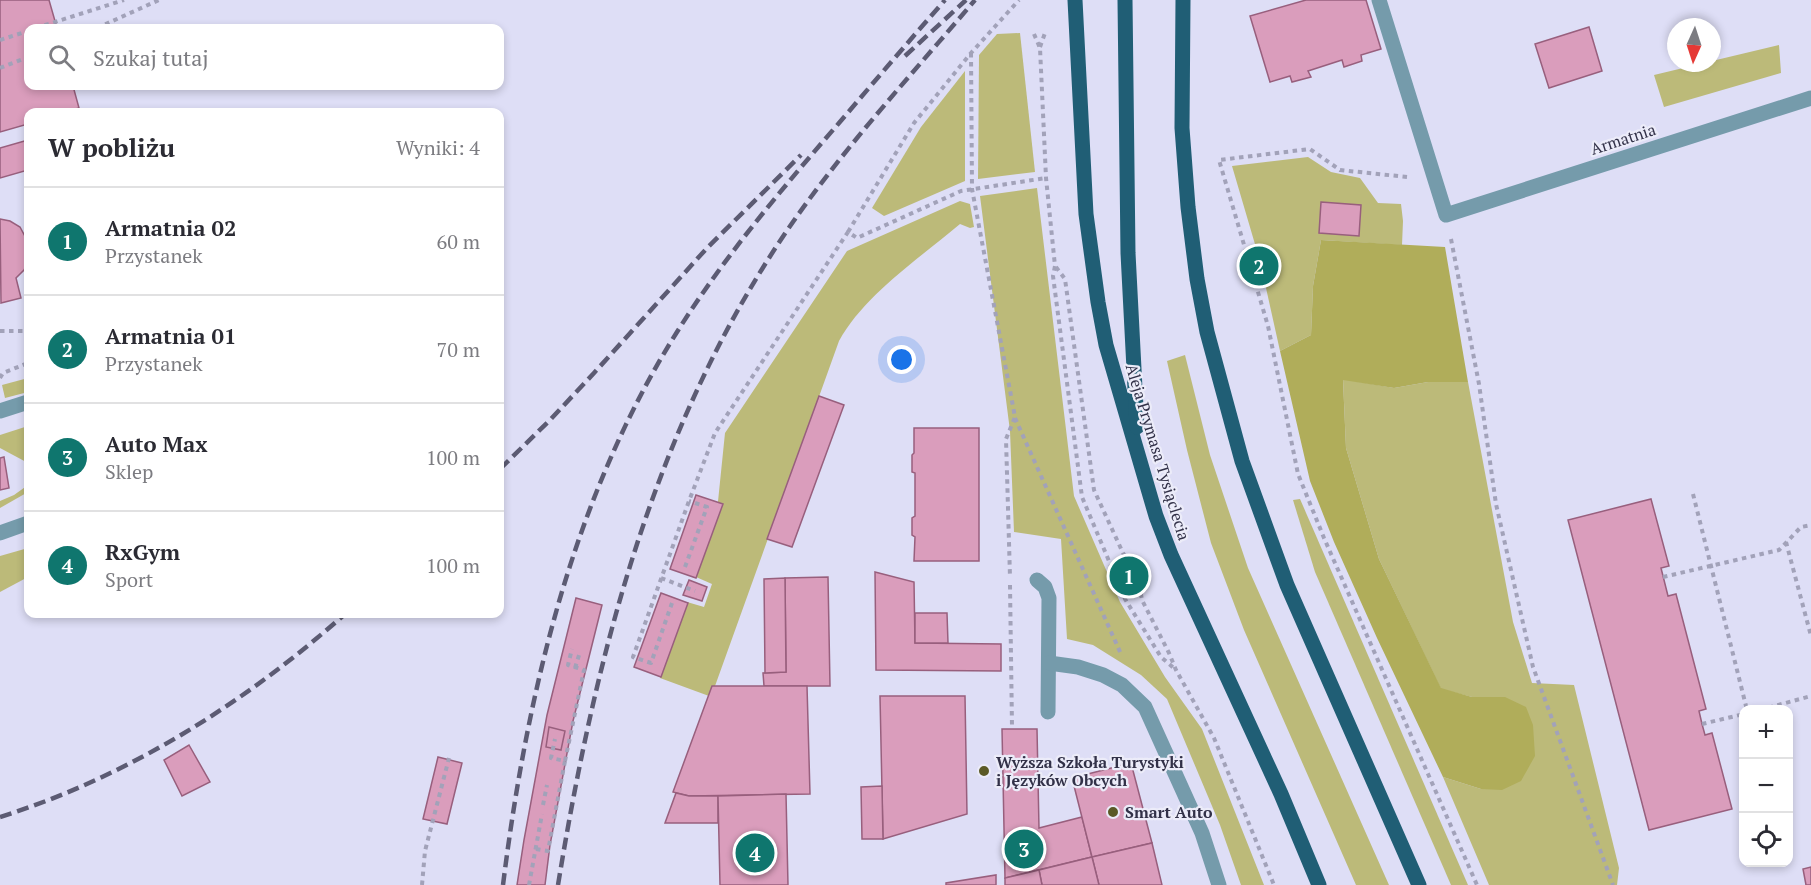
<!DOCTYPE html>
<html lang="pl">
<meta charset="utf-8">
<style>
:root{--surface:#fff;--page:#f2f2f3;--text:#2b2b33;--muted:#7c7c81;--line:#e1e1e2;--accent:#0f766e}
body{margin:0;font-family:"PT Serif",serif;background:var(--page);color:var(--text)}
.controls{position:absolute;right:18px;bottom:18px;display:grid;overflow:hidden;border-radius:12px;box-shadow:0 3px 9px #0003}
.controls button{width:54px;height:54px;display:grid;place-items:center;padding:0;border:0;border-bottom:2px solid var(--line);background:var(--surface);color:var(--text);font:30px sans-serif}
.compass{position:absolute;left:1667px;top:18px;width:54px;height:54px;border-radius:50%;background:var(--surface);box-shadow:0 3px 9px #0003;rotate:183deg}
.you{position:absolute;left:902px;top:360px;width:21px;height:21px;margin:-15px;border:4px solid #fff;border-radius:50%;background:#1a73e8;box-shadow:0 0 0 9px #1a73e833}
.badge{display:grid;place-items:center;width:39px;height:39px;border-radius:50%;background:var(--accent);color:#fff;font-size:20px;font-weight:700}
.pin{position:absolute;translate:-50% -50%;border:3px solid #fff;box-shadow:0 2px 6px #0006}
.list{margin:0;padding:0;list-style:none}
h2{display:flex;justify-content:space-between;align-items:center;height:78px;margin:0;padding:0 24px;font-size:26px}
h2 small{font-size:20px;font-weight:400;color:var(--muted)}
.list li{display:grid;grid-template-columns:39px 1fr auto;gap:18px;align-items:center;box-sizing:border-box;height:108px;padding:0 24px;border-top:2px solid var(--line)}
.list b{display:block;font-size:22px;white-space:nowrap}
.list p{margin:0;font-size:20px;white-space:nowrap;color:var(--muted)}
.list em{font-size:20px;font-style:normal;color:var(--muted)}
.icon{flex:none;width:33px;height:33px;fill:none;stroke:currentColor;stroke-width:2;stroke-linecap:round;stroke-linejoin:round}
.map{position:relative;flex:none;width:1811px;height:885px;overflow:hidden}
.search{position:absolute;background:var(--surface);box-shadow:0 3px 9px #0003;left:24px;top:24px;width:480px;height:66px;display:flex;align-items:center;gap:15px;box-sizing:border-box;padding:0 21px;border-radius:12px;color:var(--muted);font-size:22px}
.panel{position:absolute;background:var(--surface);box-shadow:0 3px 9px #0003;left:24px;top:108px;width:480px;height:510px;border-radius:12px}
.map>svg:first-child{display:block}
.green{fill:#bcba79}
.forest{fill:#b0ad5a}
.building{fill:#da9dbc;stroke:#985f7d;stroke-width:1.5}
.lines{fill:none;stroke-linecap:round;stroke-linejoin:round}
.path{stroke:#a2a2b9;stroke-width:4;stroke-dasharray:4.5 4.5;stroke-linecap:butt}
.minor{stroke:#759bab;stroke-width:15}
.major{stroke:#205e75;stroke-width:15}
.rail{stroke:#5c5b73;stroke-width:4.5;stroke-dasharray:12 6;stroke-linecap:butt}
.poi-dot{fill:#5b5926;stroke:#ececf9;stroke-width:2}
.labels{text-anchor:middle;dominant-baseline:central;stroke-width:4.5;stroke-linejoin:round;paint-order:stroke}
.street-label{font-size:16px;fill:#323148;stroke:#ececf9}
.poi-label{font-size:16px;font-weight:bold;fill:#323148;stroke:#ececf9;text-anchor:start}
</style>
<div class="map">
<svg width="1811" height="885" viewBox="0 0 1811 885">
<rect width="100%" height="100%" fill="#dedef6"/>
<!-- green -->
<g class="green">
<polygon points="1020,33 1035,172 978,179 979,55 997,34"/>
<polygon points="1779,45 1781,73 1664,107 1654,75 1704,63 1712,63 1712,61"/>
<polygon points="965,71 965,181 884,216 872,208 921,127"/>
<polygon points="1308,157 1331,172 1360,178 1378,203 1401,204 1403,221 1402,245 1321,240 1313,286 1311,335 1280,351 1264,279 1267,278 1262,250 1257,251 1232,166"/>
<polygon points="1037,188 1074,496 1120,602 1165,677 1202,729 1264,885 1241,885 1220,825 1167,699 1141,675 1093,645 1067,639 1061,539 1014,532 1010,431 980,196"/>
<path d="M960 201 970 204 974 227 970 228 960 224C920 258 865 294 839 341L715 686 709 696 660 678 687 602 704 607 712 584 696 577 716 521 725 433 847 251Z"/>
<polygon points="1185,355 1210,455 1248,568 1389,885 1356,885 1244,630 1211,543 1187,450 1167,361"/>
<polygon points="28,378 28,392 5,398 2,385"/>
<polygon points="1343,379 1394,388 1428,382 1468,382 1513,622 1532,683 1574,685 1619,868 1617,885 1489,885 1443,777 1481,789 1505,697 1472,697 1441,689 1379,559 1346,448"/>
<polygon points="28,426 28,463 0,448 0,435"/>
<polygon points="28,485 28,492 0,508 0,501 14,495"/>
<polygon points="1300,499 1468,885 1451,885 1315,572 1293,500"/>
<polygon points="28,548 28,577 0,592 0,556"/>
</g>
<!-- forest -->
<polygon class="forest" points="1321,240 1445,247 1468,382 1428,382 1394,388 1343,380 1346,448 1379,559 1441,688 1472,697 1505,697 1526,707 1533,725 1535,756 1521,781 1502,790 1481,789 1443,777 1377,638 1334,542 1310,481 1280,351 1311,335 1313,286"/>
<!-- building -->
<g class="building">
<polygon points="0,0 49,0 57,28 28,28 28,86 73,86 79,108 65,112 28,112 28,124 0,132"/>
<polygon points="1306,0 1366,0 1381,49 1361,55 1362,61 1344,67 1342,60 1308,71 1311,77 1292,82 1290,76 1270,82 1250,16"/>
<polygon points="1589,27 1602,71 1549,88 1535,44"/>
<polygon points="28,140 28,170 0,178 0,148"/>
<polygon points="1321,202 1361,205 1359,236 1319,233"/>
<polygon points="0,219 10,221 20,227 28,242 28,262 24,270 16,278 21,298 1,303"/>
<polygon points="819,396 844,405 792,547 767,539"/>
<polygon points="914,428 979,428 979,561 914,561 915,537 912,535 912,518 915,516 915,473 912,472 912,455 914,453"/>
<polygon points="4,457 9,488 0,490 0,458"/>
<polygon points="696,495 723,504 696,578 670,569"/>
<polygon points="1651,499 1669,566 1661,568 1668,596 1676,594 1706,709 1699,711 1702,724 1705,735 1712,733 1732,809 1649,830 1568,520"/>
<polygon points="875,572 914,582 915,643 1001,644 1001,671 876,670"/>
<polygon points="828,577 830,686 764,686 763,673 786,672 785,578"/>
<polygon points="785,578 786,672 765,673 764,579"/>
<polygon points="689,580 707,587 702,601 683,595"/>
<polygon points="661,593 688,603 661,677 634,667"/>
<polygon points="576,598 602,605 573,721 550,845 545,885 517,885 524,840 547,715"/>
<polygon points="915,613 947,613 948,643 915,643"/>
<polygon points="712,686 807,686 810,794 689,796 673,792"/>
<polygon points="880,696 965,696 967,814 883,839"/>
<polygon points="549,727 565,731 561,750 546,747"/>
<polygon points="1002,729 1037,729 1039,828 1082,817 1092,857 1005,878"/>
<polygon points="189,745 210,782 182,796 164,760"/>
<polygon points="438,757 462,763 447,824 423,819"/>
<polygon points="1131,763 1152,843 1092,857 1072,778"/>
<polygon points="882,786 883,839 862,839 861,787"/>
<polygon points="676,793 689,796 718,796 718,823 665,823"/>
<polygon points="786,794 788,885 720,885 718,796"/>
<polygon points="1152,843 1162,885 1099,885 1092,857"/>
<polygon points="1092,857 1099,885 1042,885 1039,870"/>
<polygon points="1811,867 1811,885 1806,885 1803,869"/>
<polygon points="1039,870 1042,885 1005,885 1005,878"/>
<polygon points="996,875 996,885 946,885 946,883"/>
</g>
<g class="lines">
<!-- path -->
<g class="path">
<polyline points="36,28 124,0"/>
<polyline points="97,28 159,0"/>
<polyline points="1034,34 1040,48 1046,178 1055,266 1053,276 1082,497 1125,599 1161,657 1176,670"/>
<polyline points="0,40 28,31"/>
<polyline points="1040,47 1045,33"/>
<polyline points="971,53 972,189 1015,417 1006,439 1010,577"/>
<polyline points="0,68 28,57"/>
<polyline points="1407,177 1340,170 1310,149 1219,160 1268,326 1298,474 1324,538 1477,885"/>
<polyline points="848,232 914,123 971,53 1019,0"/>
<polyline points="1451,239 1479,384 1496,504 1533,667 1613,885"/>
<polyline points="1056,267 1065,279 1094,490 1123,553 1131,565 1139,584 1142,600 1169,653 1176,670 1214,738 1274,885"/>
<polyline points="0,331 28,331"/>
<polyline points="0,378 3,373 28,363"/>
<polyline points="1015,418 1121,654"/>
<polyline points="1693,494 1747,710"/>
<polyline points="1786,542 1811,636"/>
<polyline points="685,567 707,507 689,501"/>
<polyline points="1663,577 1779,550 1801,527 1811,525"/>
<polyline points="661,578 695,591"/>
<polyline points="1010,585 1012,727"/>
<polyline points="672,603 651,663 633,657 689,501 715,433 848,232 857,238 961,191 1046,178"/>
<polyline points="575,668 580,652"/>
<polyline points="1760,710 1811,696"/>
<polyline points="1702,724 1744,714"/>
<polyline points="565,761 584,670 568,665 572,649"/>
<polyline points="543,805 547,785"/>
<polyline points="536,849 548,851 565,761 551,758 555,739"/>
<polyline points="422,885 425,851 449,758"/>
<polyline points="529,885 542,814"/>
</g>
<!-- minor -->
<g class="minor">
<polyline points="1379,0 1446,215 1811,98"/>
<polyline points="0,411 28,402"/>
<polyline points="0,533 28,523"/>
<polyline points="1037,580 1045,587 1049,598 1048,712"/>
<polyline points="1049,663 1078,667 1103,675 1122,685 1145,707 1202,833 1219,885"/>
</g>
<!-- major -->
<g class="major">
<polyline points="1075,0 1086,214 1098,302 1106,345 1156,516 1171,555 1281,794 1319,885"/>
<polyline points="1125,0 1128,253 1137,427"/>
<polyline points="1183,0 1182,128 1188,207 1197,279 1207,332 1242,461 1287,585 1419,885"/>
</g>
<!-- rail -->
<g class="rail">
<polyline points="905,56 966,0"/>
<polyline points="500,469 551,419 594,373 707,248 801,155"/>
<path d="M0 817C128 777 246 702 345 614"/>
<path d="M503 885C527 693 573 497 677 332 724 257 781 190 839 123 874 82 909 41 945 0"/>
<path d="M558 885C595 659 652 434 780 241 837 155 908 79 975 0"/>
</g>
</g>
<!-- markers -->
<g class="poi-dot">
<circle cx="984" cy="771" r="6"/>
<circle cx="1113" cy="812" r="6"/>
</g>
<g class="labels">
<!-- street labels -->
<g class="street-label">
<text transform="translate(1623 139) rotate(-18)">Armatnia</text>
<text transform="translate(1158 452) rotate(73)">Aleja Prymasa Tysiąclecia</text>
</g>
<!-- poi labels -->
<g class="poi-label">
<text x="996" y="762">Wyższa Szkoła Turystyki<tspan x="996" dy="18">i Języków Obcych</tspan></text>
<text x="1125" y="812">Smart Auto</text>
</g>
</g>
</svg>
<div class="controls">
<button>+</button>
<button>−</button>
<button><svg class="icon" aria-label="locate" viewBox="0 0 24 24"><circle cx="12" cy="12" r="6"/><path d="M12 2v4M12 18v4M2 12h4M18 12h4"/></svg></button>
</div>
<svg class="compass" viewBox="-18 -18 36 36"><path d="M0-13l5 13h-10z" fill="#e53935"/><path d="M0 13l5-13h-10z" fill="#7c7c81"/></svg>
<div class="you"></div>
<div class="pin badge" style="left:1129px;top:576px">1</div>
<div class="pin badge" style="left:1259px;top:266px">2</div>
<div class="pin badge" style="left:1024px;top:849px">3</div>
<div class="pin badge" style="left:755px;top:853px">4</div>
<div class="search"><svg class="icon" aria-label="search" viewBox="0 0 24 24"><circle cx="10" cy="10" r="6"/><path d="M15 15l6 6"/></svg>Szukaj tutaj</div>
<section class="panel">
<h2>W pobliżu<small>Wyniki: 4</small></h2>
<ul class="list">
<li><span class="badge">1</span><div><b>Armatnia 02</b><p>Przystanek</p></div><em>60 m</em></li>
<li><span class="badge">2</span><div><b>Armatnia 01</b><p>Przystanek</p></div><em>70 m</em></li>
<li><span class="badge">3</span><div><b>Auto Max</b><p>Sklep</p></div><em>100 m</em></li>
<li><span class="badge">4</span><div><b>RxGym</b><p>Sport</p></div><em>100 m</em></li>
</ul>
</section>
</div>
